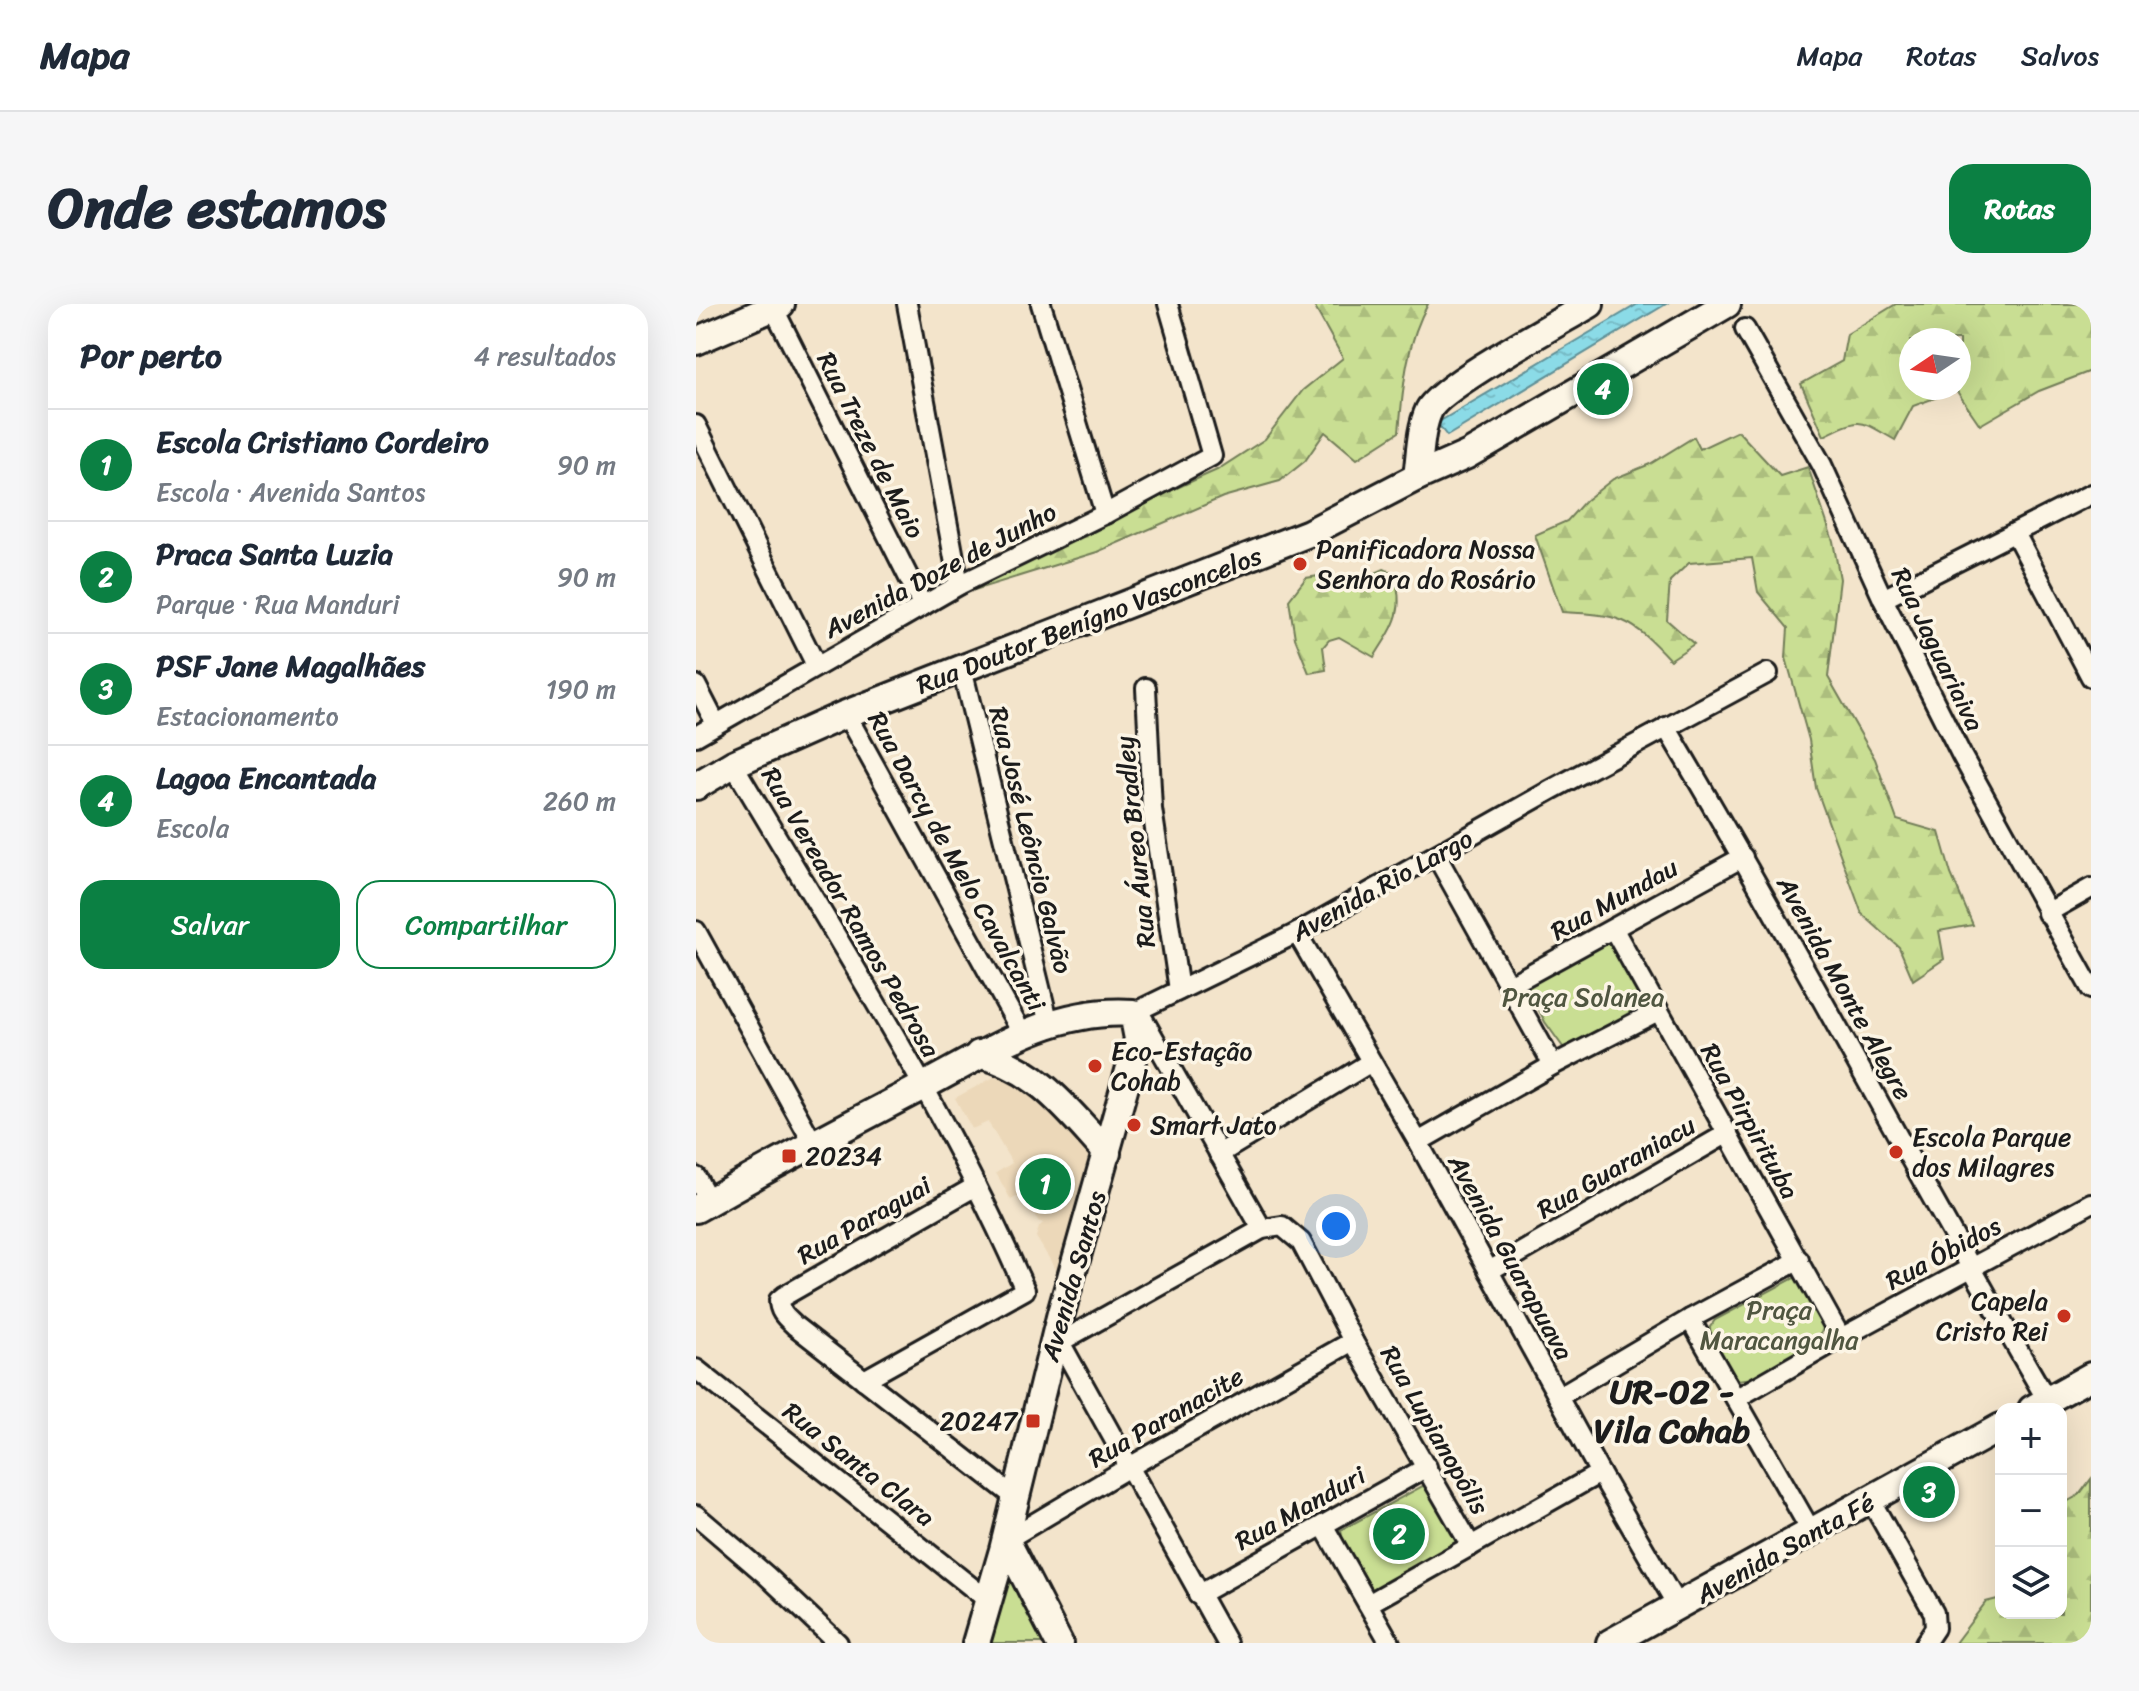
<!DOCTYPE html>
<html lang="pt">
<meta charset="utf-8">
<style>
:root{--surface:#fff;--page:#f6f6f7;--text:#1f2937;--muted:#747a83;--line:#e0e1e3;--accent:#0b8043}
body{margin:0;font-family:Sriracha,sans-serif;background:var(--page);color:var(--text)}
.controls{position:absolute;right:24px;bottom:24px;display:grid;overflow:hidden;border-radius:16px;box-shadow:0 8px 32px #0002}
.controls button{width:72px;height:72px;display:grid;place-items:center;padding:0;border:0;border-bottom:2px solid var(--line);background:var(--surface);color:var(--text);font:40px sans-serif}
.compass{position:absolute;left:1203px;top:24px;width:72px;height:72px;border-radius:50%;background:var(--surface);box-shadow:0 8px 32px #0002;rotate:257deg}
.you{position:absolute;left:640px;top:922px;width:28px;height:28px;margin:-20px;border:6px solid #fff;border-radius:50%;background:#1a73e8;box-shadow:0 0 0 12px #1a73e833}
.badge{display:grid;place-items:center;width:52px;height:52px;border-radius:50%;background:var(--accent);color:#fff;font-size:26px;font-weight:700}
.pin{position:absolute;translate:-50% -50%;border:4px solid #fff;box-shadow:0 2px 8px #0006}
.list{margin:0;padding:0;list-style:none}
h2{display:flex;justify-content:space-between;align-items:center;height:104px;margin:0;padding:0 32px;font-size:34px}
h2 small{font-size:26px;font-weight:400;color:var(--muted)}
.list li{display:grid;grid-template-columns:52px 1fr auto;gap:24px;align-items:center;box-sizing:border-box;height:112px;padding:0 32px;border-top:2px solid var(--line)}
.list b{display:block;font-size:30px;white-space:nowrap}
.list p{margin:0;font-size:26px;white-space:nowrap;color:var(--muted)}
.list em{font-size:26px;font-style:normal;color:var(--muted)}
.actions{display:flex;gap:16px;padding:24px 32px}
.actions a{flex:1;padding:18px 0;border:2px solid var(--accent);border-radius:24px;text-align:center;font-size:28px;color:var(--accent)}
.actions .main{background:var(--accent);color:#fff}
.icon{flex:none;width:44px;height:44px;fill:none;stroke:currentColor;stroke-width:2;stroke-linecap:round;stroke-linejoin:round}
.map{position:relative;flex:none;width:1395px;height:1339px;overflow:hidden;border-radius:24px}
header{display:flex;align-items:center;gap:48px;box-sizing:border-box;height:112px;padding:0 40px;background:var(--surface);border-bottom:2px solid var(--line)}
header strong{font-size:38px}
nav{display:flex;gap:44px;margin-inline-start:auto;font-size:28px}
.intro{display:flex;align-items:center;justify-content:space-between;box-sizing:border-box;height:192px;padding:0 48px}
h1{margin:0;font-size:56px}
.button{padding:20px 36px;border-radius:24px;background:var(--accent);color:#fff;font-size:28px;font-weight:700}
main{display:flex;gap:48px;padding:0 48px}
aside{flex:1;background:var(--surface);border-radius:24px;box-shadow:0 8px 32px #0002}
.map>svg:first-child{display:block}
.built{fill:#ecd8b9}
.forest{fill:url(#forest-firs);stroke:#727d58;stroke-width:2;fill-rule:evenodd}
.park{fill:#c9de93;stroke:#727d58;stroke-width:2}
.water{fill:url(#water-ripples);stroke:#5f8f96;stroke-width:2}
.lines{fill:none;stroke-linecap:round;stroke-linejoin:round}
.street-casing{stroke:#1c1c1c;stroke-width:24}
.secondary-casing{stroke:#1c1c1c;stroke-width:32}
.street{stroke:#fcf5e5;stroke-width:18}
.secondary{stroke:#fcf5e5;stroke-width:26}
.poi-dot{fill:#c8321e;stroke:#fcf5e5;stroke-width:3}
.labels{text-anchor:middle;dominant-baseline:central;stroke-width:7;stroke-linejoin:round;paint-order:stroke}
.street-label{font-size:26px;fill:#1c1c1c;stroke:#fcf5e5}
.poi-label{font-size:26px;fill:#1c1c1c;stroke:#fcf5e5;text-anchor:start}
.park-label{font-size:26px;fill:#505640;stroke:#fcf5e5}
.district-label{font-size:34px;font-weight:bold;fill:#1c1c1c;stroke:#fcf5e5}
</style>
<header>
<strong>Mapa</strong>
<nav><a>Mapa</a><a>Rotas</a><a>Salvos</a></nav>
</header>
<div class="intro"><h1>Onde estamos</h1><a class="button">Rotas</a></div>
<main>
<aside>
<h2>Por perto<small>4 resultados</small></h2>
<ul class="list">
<li><span class="badge">1</span><div><b>Escola Cristiano Cordeiro</b><p>Escola · Avenida Santos</p></div><em>90 m</em></li>
<li><span class="badge">2</span><div><b>Praca Santa Luzia</b><p>Parque · Rua Manduri</p></div><em>90 m</em></li>
<li><span class="badge">3</span><div><b>PSF Jane Magalhães</b><p>Estacionamento</p></div><em>190 m</em></li>
<li><span class="badge">4</span><div><b>Lagoa Encantada</b><p>Escola</p></div><em>260 m</em></li>
</ul>
<div class="actions"><a class="main">Salvar</a><a>Compartilhar</a></div>
</aside>
<div class="map">
<svg width="1395" height="1339" viewBox="0 0 1395 1339">
<defs>
<pattern id="forest-firs" width="22" height="20" patternUnits="userSpaceOnUse" patternTransform="scale(2)"><rect width="22" height="20" fill="#c9de93"/><path d="M5 1l3.5 6h-7zM16 11l3.5 6h-7z" fill="#acbe7e"/></pattern>
<pattern id="water-ripples" width="26" height="14" patternUnits="userSpaceOnUse" patternTransform="scale(2)"><rect width="26" height="14" fill="#8bdbe7"/><path d="M2 4q2-2 4 0t4 0M15 11q2-2 4 0t4 0" fill="none" stroke="#77bbc6"/></pattern>
</defs>
<rect width="100%" height="100%" fill="#f3e4cb"/>
<filter id="ink" filterUnits="userSpaceOnUse"><feTurbulence type="fractalNoise" baseFrequency=".0125" numOctaves="2"/><feDisplacementMap in="SourceGraphic" scale="16" xChannelSelector="R" yChannelSelector="G"/><feConvolveMatrix kernelMatrix="1 2 1 2 8 2 1 2 1" color-interpolation-filters="sRGB"/></filter>
<g filter="url(#ink)">
<!-- built -->
<polygon class="built" points="313,765 401,838 370,982 340,933 343,923 347,919 342,917 340,911 335,909 337,899 325,897 322,892 315,896 300,869 316,859 292,818 276,825 259,794"/>
<!-- forest -->
<g class="forest">
<path d="M617 0H732C710 39 707 84 703 128L661 155 629 128 609 157 584 177 527 193 401 248 259 292 263 281 521 166 569 135 607 86 647 54Z"/>
<path d="M1200 0H1395V67L1343 87 1284 121 1260 86 1217 102 1199 136C1162 115 1167 113 1128 132L1105 80 1146 57 1151 30ZM1263 36V84H1215V36Z"/>
<path d="M1042 127 1084 172 1112 163 1137 237 1144 275 1132 373 1179 455 1201 516 1243 528 1255 570 1277 621 1243 627 1248 655 1217 676 1203 643 1166 610 1120 484 1113 436 1090 354 1092 324 1062 288 1056 254 993 259 974 277 971 316 998 340 974 356C934 313 925 311 866 308L839 231 871 217 889 197 917 175 954 160 998 133 1004 145Z"/>
<path d="M688 265 698 270C710 307 698 322 678 353L643 333 633 336 627 343 630 366 613 369 599 334 593 296 610 274 635 270 652 281Z"/>
<polygon points="1395,1175 1395,1339 1259,1339 1290,1298 1305,1294 1305,1309 1365,1309 1365,1201 1383,1191"/>
</g>
<!-- park -->
<g class="park">
<polygon points="912,637 946,694 947,700 877,743 867,743 849,718 832,683"/>
<polygon points="1098,974 1102,975 1128,1021 1121,1040 1058,1074 1041,1076 1015,1033 1014,1023 1019,1016"/>
<polygon points="732,1179 764,1236 760,1243 680,1286 674,1284 646,1233 645,1226"/>
<polygon points="312,1230 363,1339 278,1339"/>
</g>
<!-- water -->
<polygon class="water" points="942,0 970,0 751,132 741,119"/>
<g class="lines">
<!-- street casing -->
<g class="street-casing">
<g id="street">
<polyline points="211,0 263,281"/>
<polyline points="345,0 409,210"/>
<polyline points="77,3 227,302"/>
<polyline points="1049,25 1126,161 1187,295 1266,452 1395,685"/>
<polyline points="0,121 120,361"/>
<polyline points="1319,229 1395,373"/>
<polyline points="1187,295 1395,190"/>
<polyline points="266,365 353,720"/>
<polyline points="0,381 20,420"/>
<polyline points="450,384 456,505 483,686"/>
<polyline points="150,410 326,729"/>
<path d="M970 423C1102 645 1221 873 1351 1096"/>
<polyline points="0,432 263,281 409,210 516,152 472,0"/>
<path d="M37 460C139 632 249 802 329 986L168 1076"/>
<polyline points="740,551 857,761"/>
<polyline points="1351,609 1395,584"/>
<polyline points="918,626 1145,1034"/>
<polyline points="0,627 117,839"/>
<polyline points="601,629 722,838 904,1169 982,1303"/>
<polyline points="814,681 1047,553"/>
<polyline points="442,706 566,925"/>
<polyline points="437,709 601,629 855,486 1072,369"/>
<polyline points="722,838 857,761 962,707"/>
<polyline points="523,850 675,758"/>
<polyline points="0,873 13,897"/>
<path d="M280 882 88 992 83 996C83 1009 91 1014 99 1022L320 1194"/>
<polyline points="793,967 1032,829"/>
<polyline points="994,1015 1115,1227"/>
<polyline points="364,1038 566,925 586,922 605,938 657,1037 775,1242"/>
<polyline points="356,1043 364,1038 531,1339"/>
<polyline points="0,1065 293,1297"/>
<polyline points="862,1093 994,1015 1103,956"/>
<polyline points="1041,1094 1145,1034 1395,899"/>
<polyline points="1175,1197 1238,1309 1239,1324 1229,1339"/>
<polyline points="0,1211 70,1271 142,1339"/>
<polyline points="627,1221 694,1339"/>
<polyline points="310,1236 433,1163 657,1037"/>
<polyline points="502,1291 731,1163"/>
<polyline points="672,1300 904,1169"/>
</g>
</g>
<!-- secondary casing -->
<g class="secondary-casing">
<g id="secondary">
<polyline points="0,37 85,0"/>
<path d="M721 173C724 152 724 125 733 106 745 82 864 18 894 0"/>
<polyline points="0,482 37,460 150,410 613,229 721,173 771,151 1031,0"/>
<path d="M283 750C342 765 372 806 411 849"/>
<path d="M0 905C71 864 143 826 216 788 287 752 353 703 437 709L442 735 365 1009 307 1246 280 1339"/>
<polyline points="1336,1105 1395,1072"/>
<polyline points="310,1236 363,1339"/>
<polyline points="914,1339 1305,1123"/>
</g>
</g>
<!-- street -->
<use href="#street" class="street"/>
<!-- secondary -->
<use href="#secondary" class="secondary"/>
</g>
</g>
<!-- markers -->
<g class="poi-dot">
<circle cx="604" cy="260" r="8"/>
<circle cx="399" cy="762" r="8"/>
<circle cx="438" cy="821" r="8"/>
<circle cx="1200" cy="848" r="8"/>
<rect x="85" y="844" width="16" height="16" rx="4"/>
<circle cx="1368" cy="1012" r="8"/>
<rect x="329" y="1109" width="16" height="16" rx="4"/>
</g>
<g class="labels">
<!-- street labels -->
<g class="street-label">
<text transform="translate(175 141) rotate(63)">Rua Treze de Maio</text>
<text transform="translate(244 266) rotate(-28)">Avenida Doze de Junho</text>
<text transform="translate(393 316) rotate(-21)">Rua Doutor Benígno Vasconcelos</text>
<text transform="translate(1242 345) rotate(64)">Rua Jaguariaiva</text>
<text transform="translate(335 536) rotate(76)">Rua José Leôncio Galvão</text>
<text transform="translate(439 538) rotate(-96)">Rua Áureo Bradley</text>
<text transform="translate(261 557) rotate(61)">Rua Darcy de Melo Cavalcanti</text>
<text transform="translate(686 581) rotate(-29)">Avenida Rio Largo</text>
<text transform="translate(918 595) rotate(-29)">Rua Mundau</text>
<text transform="translate(155 608) rotate(60)">Rua Vereador Ramos Pedrosa</text>
<text transform="translate(1149 684) rotate(61)">Avenida Monte Alegre</text>
<text transform="translate(1054 817) rotate(61)">Rua Pirpirituba</text>
<text transform="translate(920 863) rotate(-30)">Rua Guaraniacu</text>
<text transform="translate(168 916) rotate(-30)">Rua Paraguai</text>
<text transform="translate(1247 949) rotate(-28)">Rua Óbidos</text>
<text transform="translate(815 953) rotate(61)">Avenida Guarapuava</text>
<text transform="translate(377 972) rotate(-74)">Avenida Santos</text>
<text transform="translate(470 1113) rotate(-30)">Rua Paranacite</text>
<text transform="translate(739 1126) rotate(60)">Rua Lupianopôlis</text>
<text transform="translate(163 1160) rotate(38)">Rua Santa Clara</text>
<text transform="translate(604 1204) rotate(-29)">Rua Manduri</text>
<text transform="translate(1089 1244) rotate(-29)">Avenida Santa Fé</text>
</g>
<!-- poi labels -->
<g class="poi-label">
<text x="620" y="245">Panificadora Nossa<tspan x="620" dy="30">Senhora do Rosário</tspan></text>
<text x="415" y="747">Eco-Estação<tspan x="415" dy="30">Cohab</tspan></text>
<text x="454" y="821">Smart Jato</text>
<text x="1216" y="833">Escola Parque<tspan x="1216" dy="30">dos Milagres</tspan></text>
<text x="109" y="852">20234</text>
<text x="1352" y="997" text-anchor="end">Capela<tspan x="1352" dy="30">Cristo Rei</tspan></text>
<text x="321" y="1117" text-anchor="end">20247</text>
</g>
<!-- park labels -->
<g class="park-label">
<text x="887" y="693">Praça Solanea</text>
<text x="1083" y="1006">Praça<tspan x="1083" dy="30">Maracangalha</tspan></text>
</g>
<!-- district labels -->
<g class="district-label">
<text x="976" y="1088">UR-02 -<tspan x="976" dy="39">Vila Cohab</tspan></text>
</g>
</g>
</svg>
<div class="controls">
<button>+</button>
<button>−</button>
<button><svg class="icon" aria-label="layers" viewBox="0 0 24 24"><path d="M12 4l9 5-9 5-9-5zM3 14l9 5 9-5"/></svg></button>
</div>
<svg class="compass" viewBox="-18 -18 36 36"><path d="M0-13l5 13h-10z" fill="#e53935"/><path d="M0 13l5-13h-10z" fill="#747a83"/></svg>
<div class="you"></div>
<div class="pin badge" style="left:349px;top:880px">1</div>
<div class="pin badge" style="left:703px;top:1230px">2</div>
<div class="pin badge" style="left:1233px;top:1188px">3</div>
<div class="pin badge" style="left:907px;top:85px">4</div>
</div>
</main>
